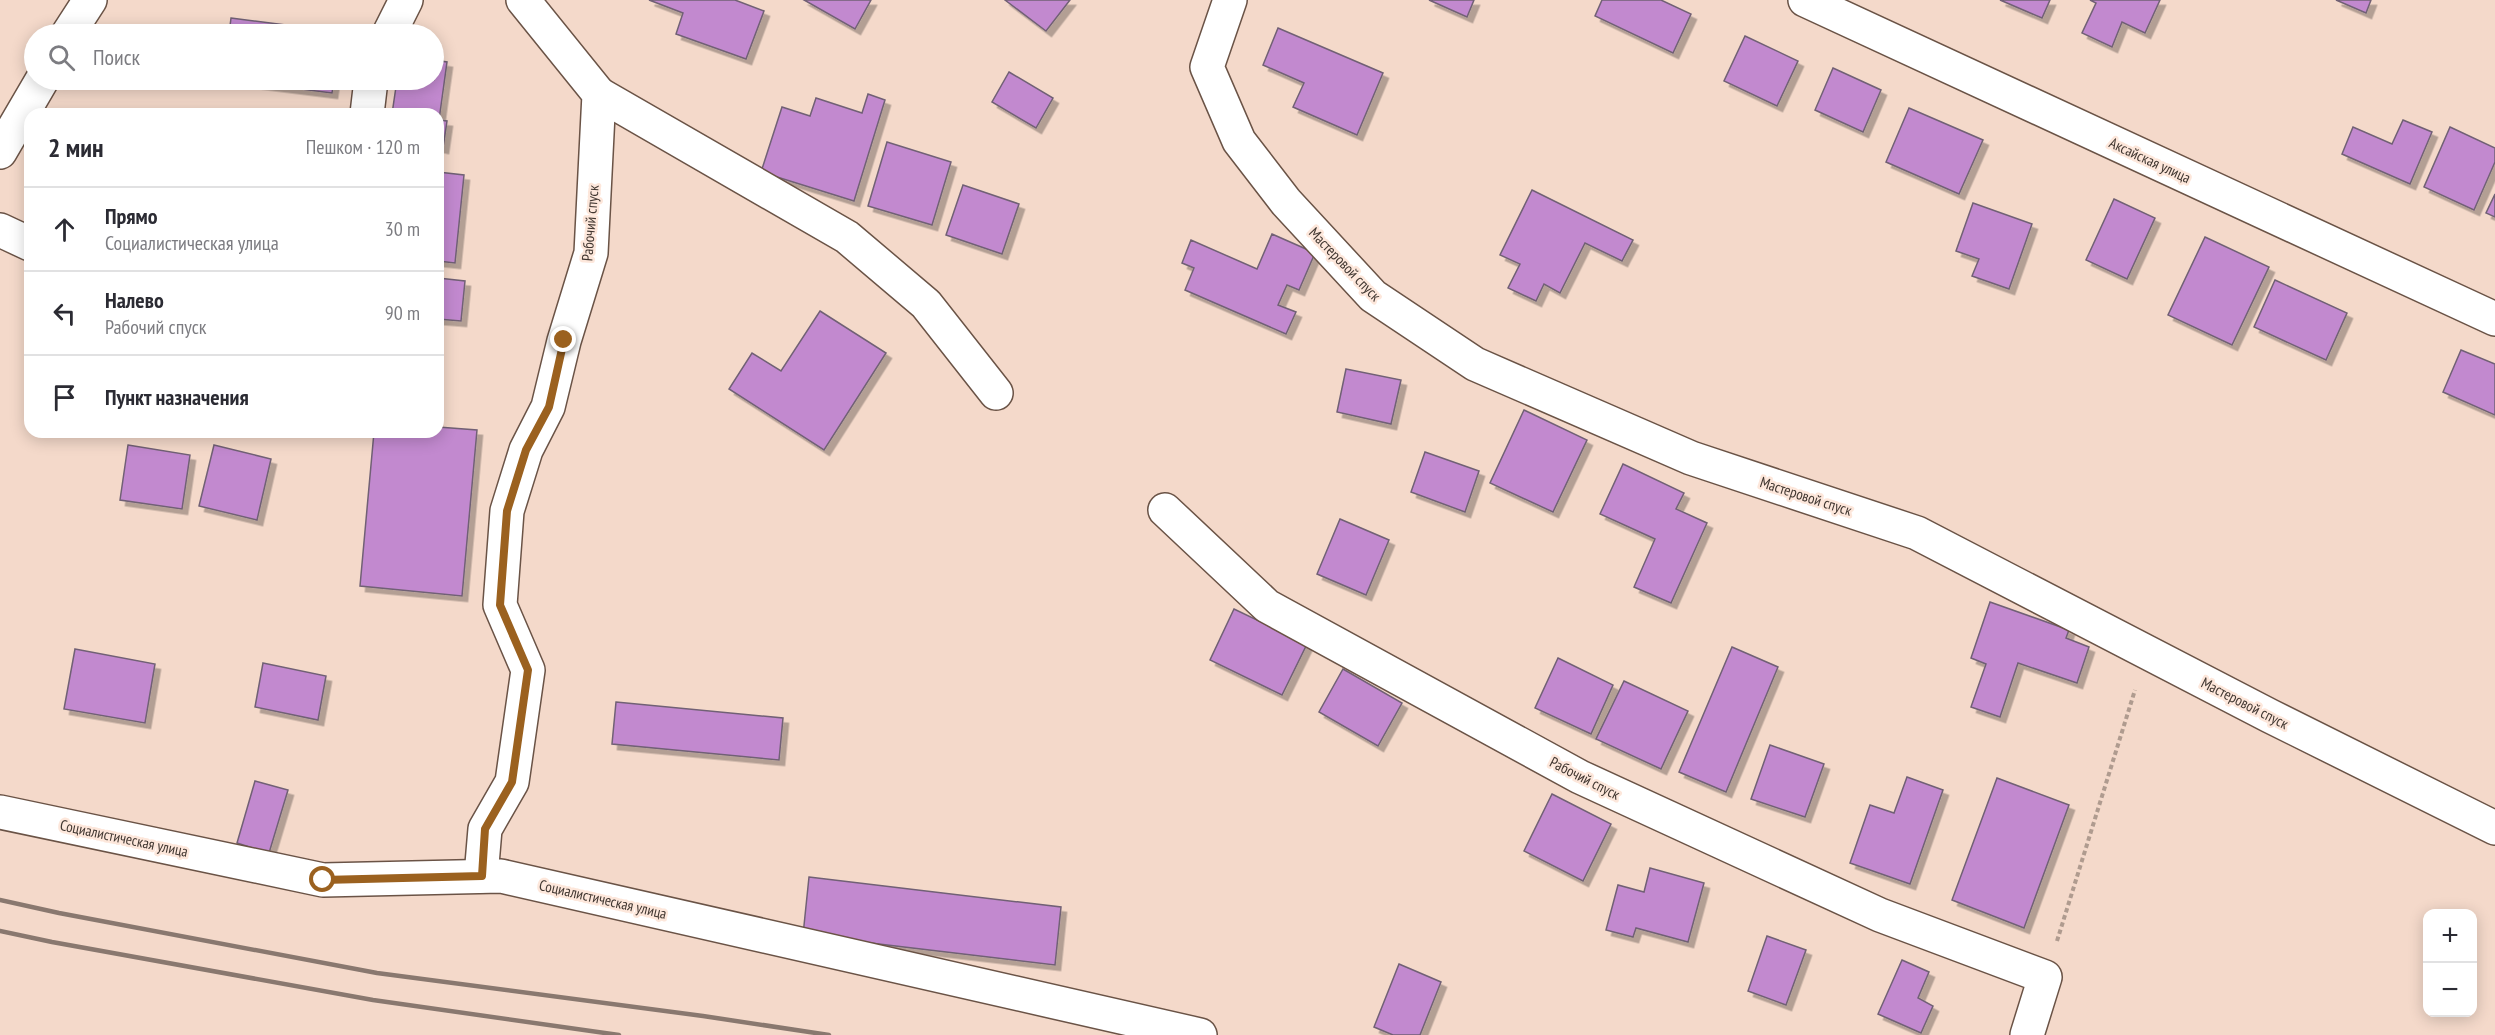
<!DOCTYPE html>
<html lang="ru">
<meta charset="utf-8">
<style>
:root{--surface:#fff;--page:#f7f7f7;--text:#2b2b33;--muted:#7c7c81;--line:#e1e1e2}
body{margin:0;font-family:"PT Sans Narrow",sans-serif;background:var(--page);color:var(--text)}
.controls{position:absolute;right:18px;bottom:18px;display:grid;overflow:hidden;border-radius:12px;box-shadow:0 3px 15px #0003}
.controls button{width:54px;height:54px;display:grid;place-items:center;padding:0;border:0;border-bottom:2px solid var(--line);background:var(--surface);color:var(--text);font:30px sans-serif}
.stop{position:absolute;width:18px;height:18px;margin:-14px;border:4px solid #9b611f;border-radius:50%;background:#fff}
.stop.end{background:#9b611f;border-color:#fff;box-shadow:0 2px 6px #0008}
.list{margin:0;padding:0;list-style:none}
h2{display:flex;justify-content:space-between;align-items:center;height:78px;margin:0;padding:0 24px;font-size:26px}
h2 small{font-size:20px;font-weight:400;color:var(--muted)}
.list li{display:grid;grid-template-columns:39px 1fr auto;gap:18px;align-items:center;box-sizing:border-box;height:84px;padding:0 24px;border-top:2px solid var(--line)}
.list b{display:block;font-size:22px;white-space:nowrap}
.list p{margin:0;font-size:20px;white-space:nowrap;color:var(--muted)}
.list em{font-size:20px;font-style:normal;color:var(--muted)}
.icon{flex:none;width:33px;height:33px;fill:none;stroke:currentColor;stroke-width:2;stroke-linecap:round;stroke-linejoin:round}
.map{position:relative;flex:none;width:2495px;height:1035px;overflow:hidden}
.search{position:absolute;background:var(--surface);box-shadow:0 3px 15px #0003;left:24px;top:24px;width:420px;height:66px;display:flex;align-items:center;gap:15px;box-sizing:border-box;padding:0 21px;border-radius:33px;color:var(--muted);font-size:22px}
.panel{position:absolute;background:var(--surface);box-shadow:0 3px 15px #0003;left:24px;top:108px;width:420px;height:330px;border-radius:18px}
.map>svg:first-child{display:block}
.building{fill:#c289cf;stroke:#716175;stroke-width:1.5;filter:url(#shadow)}
.lines{fill:none;stroke-linecap:round;stroke-linejoin:round}
.street-casing{stroke:#6a5346;stroke-width:36}
.path{stroke:#af9b8f;stroke-width:4;stroke-dasharray:4.5 3;stroke-linecap:butt}
.street{stroke:#fff;stroke-width:33}
.rail{stroke:#89786f;stroke-width:4.5}
.route{stroke:#9b611f;stroke-width:8}
.labels{text-anchor:middle;dominant-baseline:central;stroke-width:5;stroke-linejoin:round;paint-order:stroke}
.street-label{font-size:15px;fill:#403630;stroke:#fde7db}
</style>
<div class="map">
<svg width="2495" height="1035" viewBox="0 0 2495 1035">
<defs>
<filter id="shadow"><feDropShadow dx="5.5" dy="5.5" stdDeviation="0" flood-color="#0004"/></filter>
</defs>
<rect width="100%" height="100%" fill="#f4d9ca"/>
<!-- building -->
<g class="building">
<polygon points="649,0 735,0 764,11 746,59 676,34 683,13"/>
<polygon points="804,0 871,0 855,29"/>
<polygon points="1005,0 1070,0 1046,31"/>
<polygon points="1429,0 1474,0 1467,17"/>
<polygon points="1602,0 1661,0 1691,14 1673,53 1595,16"/>
<polygon points="2000,0 2050,0 2042,18"/>
<polygon points="2090,0 2160,0 2145,33 2122,22 2112,47 2082,33 2096,3"/>
<polygon points="2336,0 2371,0 2366,13"/>
<polygon points="231,18 340,32 340,34 229,34"/>
<polygon points="1278,28 1383,73 1357,135 1293,107 1304,83 1263,65"/>
<polygon points="1745,36 1798,61 1777,106 1724,81"/>
<polygon points="434,60 447,62 439,120 447,121 443,148 438,147 438,114 392,114 397,80 434,80"/>
<polygon points="1833,68 1881,90 1863,132 1815,110"/>
<polygon points="1009,72 1053,98 1036,128 992,102"/>
<polygon points="229,80 334,80 332,93"/>
<polygon points="868,94 885,100 854,201 761,172 782,107 810,116 816,98 862,113"/>
<polygon points="1909,108 1983,140 1959,194 1886,162"/>
<polygon points="2403,120 2432,132 2410,184 2342,154 2353,127 2392,144"/>
<polygon points="2450,127 2495,148 2495,162 2474,210 2424,187"/>
<polygon points="887,142 951,162 932,225 868,206"/>
<polygon points="438,172 464,175 455,263 438,261"/>
<polygon points="963,185 1019,204 1002,254 946,235"/>
<polygon points="1532,190 1633,240 1622,261 1585,243 1560,293 1544,284 1536,301 1508,288 1520,264 1500,255"/>
<polygon points="2495,194 2495,217 2486,213"/>
<polygon points="2114,199 2155,218 2127,279 2086,260"/>
<polygon points="1973,203 2032,224 2009,289 1972,276 1979,259 1956,251"/>
<polygon points="1272,234 1315,253 1299,290 1287,285 1278,305 1296,312 1286,334 1185,290 1194,268 1182,263 1191,240 1257,269"/>
<polygon points="2205,237 2269,267 2232,345 2168,315"/>
<polygon points="438,278 465,281 461,321 438,319"/>
<polygon points="2275,280 2347,313 2326,360 2254,327"/>
<polygon points="820,311 886,353 824,450 729,389 752,353 781,371"/>
<polygon points="2461,350 2495,364 2495,415 2443,392"/>
<polygon points="1346,369 1401,380 1391,424 1337,412"/>
<polygon points="1524,410 1587,440 1553,512 1490,483"/>
<polygon points="438,427 477,430 462,596 360,586 374,432 438,432"/>
<polygon points="128,445 190,455 182,509 120,500"/>
<polygon points="214,445 271,459 257,520 199,506"/>
<polygon points="1425,452 1479,471 1465,512 1411,492"/>
<polygon points="1623,464 1684,493 1676,509 1707,523 1671,603 1634,587 1655,539 1600,514"/>
<polygon points="1340,519 1389,540 1366,595 1317,574"/>
<polygon points="1990,602 2069,630 2066,638 2089,647 2077,683 2018,663 2000,717 1971,707 1986,664 1971,658"/>
<polygon points="1234,609 1307,644 1282,695 1210,660"/>
<polygon points="1732,647 1778,667 1726,792 1679,772"/>
<polygon points="75,649 155,664 145,723 64,709"/>
<polygon points="1558,658 1613,685 1591,734 1535,708"/>
<polygon points="263,663 326,676 318,720 255,707"/>
<polygon points="1343,669 1402,703 1378,746 1319,712"/>
<polygon points="1624,681 1688,711 1661,769 1596,739"/>
<polygon points="616,702 783,718 779,760 612,744"/>
<polygon points="1770,745 1824,764 1805,817 1751,799"/>
<polygon points="1907,777 1943,790 1910,884 1850,863 1870,805 1894,813"/>
<polygon points="1997,778 2069,805 2024,928 1952,900"/>
<polygon points="255,781 288,790 269,853 237,843"/>
<polygon points="1552,794 1611,824 1583,881 1524,851"/>
<polygon points="1650,868 1704,883 1688,942 1636,928 1633,937 1606,930 1618,885 1644,892"/>
<polygon points="809,877 1061,907 1055,965 803,935"/>
<polygon points="1767,936 1806,950 1786,1005 1748,991"/>
<polygon points="1902,960 1929,972 1918,998 1933,1006 1921,1033 1878,1014"/>
<polygon points="1399,964 1441,982 1420,1035 1393,1035 1374,1027"/>
</g>
<g class="lines">
<!-- street casing -->
<g class="street-casing">
<g id="street">
<polyline points="1230,0 1207,67 1239,141 1286,202 1373,296 1475,364 1691,458 1917,533 2270,716 2495,828"/>
<polyline points="1805,0 2495,319"/>
<polyline points="68,34 90,0"/>
<polyline points="389,34 406,0"/>
<polyline points="599,94 847,237 926,304 996,393"/>
<polyline points="367,114 371,80"/>
<polyline points="0,152 42,80"/>
<polyline points="0,230 30,244"/>
<polyline points="1165,510 1267,606 1580,777 1880,915 2045,977 2027,1035"/>
<polyline points="0,812 323,880 501,876 1200,1035"/>
<polyline points="481,876 485,829 512,782 528,670 500,605 507,511 526,450 548,407 564,341 591,253 599,94 523,0"/>
</g>
</g>
<!-- path -->
<polyline class="path" points="2057,941 2135,690"/>
<!-- street -->
<use href="#street" class="street"/>
<!-- rail -->
<g class="rail">
<polyline points="0,900 59,913 377,973 703,1016 829,1035"/>
<polyline points="0,931 52,942 373,1000 619,1035"/>
</g>
</g>
<g class="lines">
<!-- route -->
<polyline class="route" points="323,880 482,876 485,829 512,782 528,670 500,605 507,511 526,450 549,407 564,340"/>
</g>
<g class="labels">
<!-- street labels -->
<g class="street-label">
<text transform="translate(2150 160) rotate(25)">Аксайская улица</text>
<text transform="translate(590 223) rotate(-85)">Рабочий спуск</text>
<text transform="translate(1345 264) rotate(46)">Мастеровой спуск</text>
<text transform="translate(1806 496) rotate(18)">Мастеровой спуск</text>
<text transform="translate(2245 703) rotate(27)">Мастеровой спуск</text>
<text transform="translate(1585 778) rotate(27)">Рабочий спуск</text>
<text transform="translate(124 838) rotate(12)">Социалистическая улица</text>
<text transform="translate(603 899) rotate(13)">Социалистическая улица</text>
</g>
</g>
</svg>
<div class="controls">
<button>+</button>
<button>−</button>
</div>
<div class="stop" style="left:323px;top:880px"></div>
<div class="stop end" style="left:564px;top:340px"></div>
<div class="search"><svg class="icon" aria-label="search" viewBox="0 0 24 24"><circle cx="10" cy="10" r="6"/><path d="M15 15l6 6"/></svg>Поиск</div>
<section class="panel">
<h2>2 мин<small>Пешком · 120 m</small></h2>
<ul class="list">
<li><svg class="icon" aria-label="ahead" viewBox="0 0 24 24"><path d="M12 20V5M6 11l6-6 6 6"/></svg><div><b>Прямо</b><p>Социалистическая улица</p></div><em>30 m</em></li>
<li><svg class="icon" aria-label="left" viewBox="0 0 24 24"><path d="M17 20v-9H6M10 6l-5 5 5 5"/></svg><div><b>Налево</b><p>Рабочий спуск</p></div><em>90 m</em></li>
<li><svg class="icon" aria-label="arrive" viewBox="0 0 24 24"><path d="M6 21V4h12l-3 4 3 4H6"/></svg><div><b>Пункт назначения</b></div></li>
</ul>
</section>
</div>
